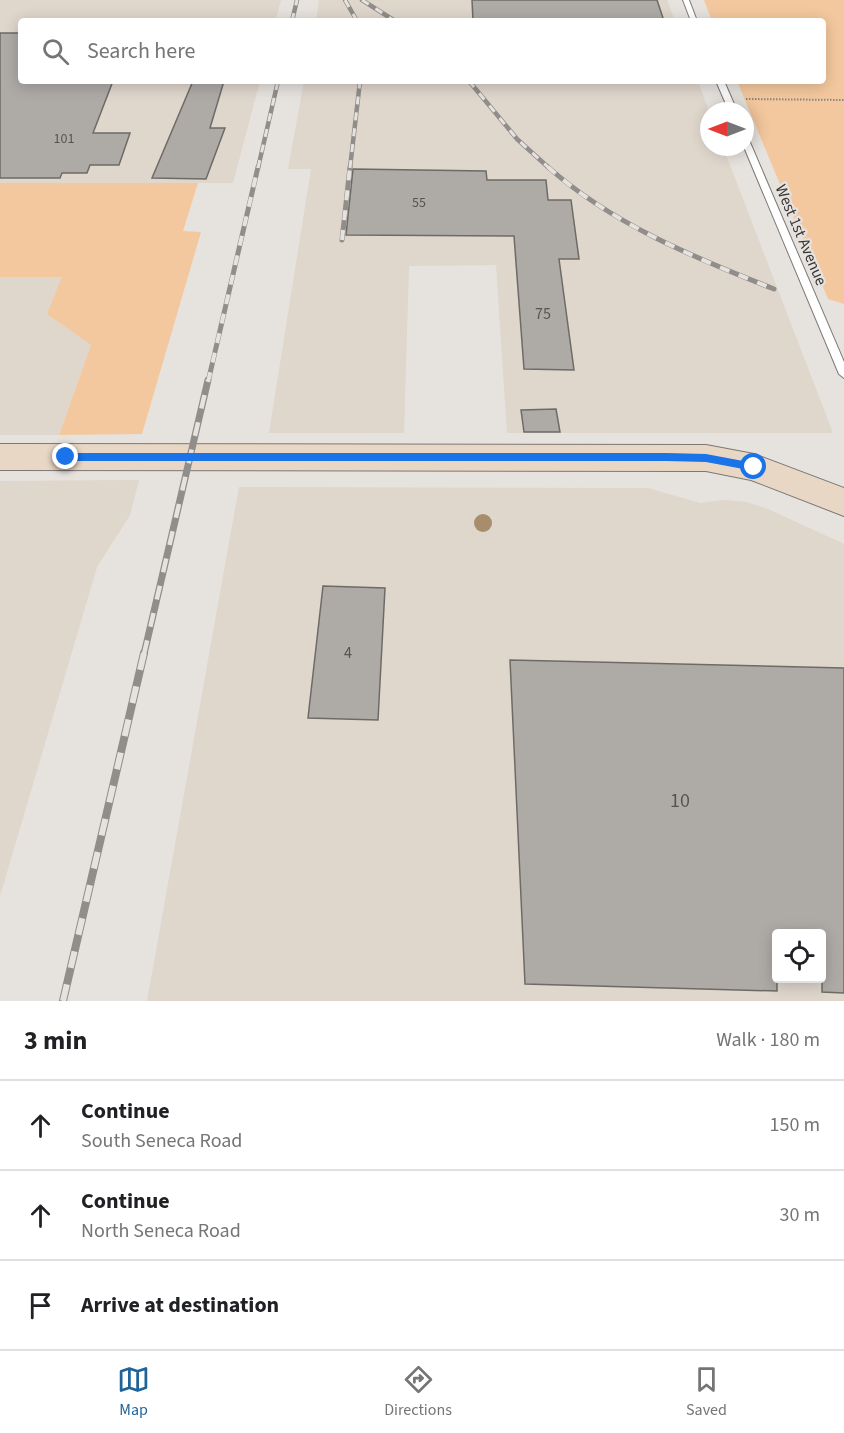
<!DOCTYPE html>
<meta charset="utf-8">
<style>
:root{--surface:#fff;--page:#f2f2f2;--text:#202124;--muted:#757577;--line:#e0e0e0;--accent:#1e6499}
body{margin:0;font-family:"Source Sans 3",sans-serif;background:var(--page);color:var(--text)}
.controls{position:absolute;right:18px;bottom:18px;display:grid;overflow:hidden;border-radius:6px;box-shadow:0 3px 15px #0003}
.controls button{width:54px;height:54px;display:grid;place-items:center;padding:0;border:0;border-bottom:2px solid var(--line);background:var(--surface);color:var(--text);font:30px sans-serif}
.compass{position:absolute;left:700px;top:102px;width:54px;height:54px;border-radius:50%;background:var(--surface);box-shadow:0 3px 15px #0003;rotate:270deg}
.stop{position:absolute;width:18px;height:18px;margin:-14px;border:4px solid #1a73e8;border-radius:50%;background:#fff}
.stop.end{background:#1a73e8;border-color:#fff;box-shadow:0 2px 6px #0008}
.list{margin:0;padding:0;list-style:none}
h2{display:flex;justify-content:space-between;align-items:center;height:78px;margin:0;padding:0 24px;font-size:26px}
h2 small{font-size:20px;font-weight:400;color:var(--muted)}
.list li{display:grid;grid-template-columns:39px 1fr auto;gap:18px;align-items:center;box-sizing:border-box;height:90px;padding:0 24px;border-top:2px solid var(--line)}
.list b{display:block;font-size:22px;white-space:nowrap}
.list p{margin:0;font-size:20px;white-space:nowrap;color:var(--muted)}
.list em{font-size:20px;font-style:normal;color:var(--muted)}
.icon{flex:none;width:33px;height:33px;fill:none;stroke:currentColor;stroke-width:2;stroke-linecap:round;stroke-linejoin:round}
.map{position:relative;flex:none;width:844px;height:1001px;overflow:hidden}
.search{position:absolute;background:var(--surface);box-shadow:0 3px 15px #0003;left:18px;right:18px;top:18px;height:66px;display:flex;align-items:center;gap:15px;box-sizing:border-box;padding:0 21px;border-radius:6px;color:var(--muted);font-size:22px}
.sheet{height:348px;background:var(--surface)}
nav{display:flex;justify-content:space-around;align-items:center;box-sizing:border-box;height:84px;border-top:2px solid var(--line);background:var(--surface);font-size:16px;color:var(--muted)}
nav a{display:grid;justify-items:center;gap:3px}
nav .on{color:var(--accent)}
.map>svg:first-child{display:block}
.built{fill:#dfd6cc;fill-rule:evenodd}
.green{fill:#f4c89e}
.building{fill:#aeaba7;stroke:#6e6b67;stroke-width:1.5}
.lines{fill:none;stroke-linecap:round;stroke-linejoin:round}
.lane-casing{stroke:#7c7875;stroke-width:2}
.secondary-casing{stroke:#7c7875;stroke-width:2}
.path{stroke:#898683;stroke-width:2;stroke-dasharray:1.5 1.5;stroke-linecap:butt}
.lane{fill:#fff;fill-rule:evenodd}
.secondary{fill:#e9d7c5;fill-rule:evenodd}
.rail-far3-casing{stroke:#908d8a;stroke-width:4.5}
.rail-far2-casing{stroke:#908d8a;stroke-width:5}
.rail-far1-casing{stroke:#908d8a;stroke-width:7}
.rail-casing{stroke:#908d8a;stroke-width:8}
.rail-far3{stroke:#e6e2de;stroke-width:3;stroke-dasharray:8;stroke-linecap:butt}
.rail-far2{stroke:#e6e2de;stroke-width:4;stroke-dasharray:10;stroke-linecap:butt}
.rail-far1{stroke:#e6e2de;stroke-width:4.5;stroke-dasharray:14;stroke-linecap:butt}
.rail{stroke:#e6e2de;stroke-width:6;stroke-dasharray:17;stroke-linecap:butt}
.tree{fill:#a88d6c}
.route{fill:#1a73e8}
.labels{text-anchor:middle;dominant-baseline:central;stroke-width:4.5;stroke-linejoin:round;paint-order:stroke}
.far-number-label{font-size:14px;fill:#565352}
.far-street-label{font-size:16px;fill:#383635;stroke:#e6e2de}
.number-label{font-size:16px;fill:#565352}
.near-number-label{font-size:20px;fill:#565352}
</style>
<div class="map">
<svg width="844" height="1001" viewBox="0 0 844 1001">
<rect width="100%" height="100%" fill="#e6e2de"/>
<!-- built -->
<g class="built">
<polygon points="0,0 281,0 275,21 21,21 21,81 260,81 233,183 0,183"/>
<polygon points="319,0 667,0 675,21 316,21"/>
<polygon points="304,81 698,81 709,111 709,147 723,147 833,433 507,433 496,265 409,266 404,433 269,433 311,169 288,169"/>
<polygon points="0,277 63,277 47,314 91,345 59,435 0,435"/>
<polygon points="139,480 130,515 97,567 0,896 0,481"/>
<path d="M239 487 648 488 700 503 725 500 747 502 768 509 844 544V1001H147ZM776 934H822V978H776Z"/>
</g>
<!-- green -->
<g class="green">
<polygon points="704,0 844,0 844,304 828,299 737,81 823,81 823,21 712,21"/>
<polygon points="0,183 198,183 183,231 201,232 142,434 59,435 91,345 47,314 62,277 0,277"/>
</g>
<!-- building -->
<g class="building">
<polygon points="472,0 657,0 664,21 473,21"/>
<polygon points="0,33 21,33 21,82 113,81 93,133 130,133 119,165 90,165 87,173 62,173 60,178 0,178"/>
<polygon points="193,81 224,81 210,128 225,128 206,179 152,178"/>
<polygon points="353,169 486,171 487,180 546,180 548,200 571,200 579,259 559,259 574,370 524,369 514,236 346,235"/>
<polygon points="556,409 560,432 524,432 521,410"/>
<polygon points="323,586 385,588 378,720 308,718"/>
<polygon points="510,660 844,668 844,993 822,992 822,933 777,933 777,991 525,984"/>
</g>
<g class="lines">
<!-- lane casing -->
<g class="lane-casing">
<g id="lane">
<polygon points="683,0 689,0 697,21 691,21"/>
<polygon points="716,81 724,81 737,111 729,111"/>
<polygon points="745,138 749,140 844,362 844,378 839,374 744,147"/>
</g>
</g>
<!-- secondary casing -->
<g class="secondary-casing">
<polygon id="secondary" points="0,444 706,445 754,454 844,488 844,516 751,480 706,471 0,470"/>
</g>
<!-- path -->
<polyline class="path" points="746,99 844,100"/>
<!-- lane -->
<use href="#lane" class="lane"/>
<!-- secondary -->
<use href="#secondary" class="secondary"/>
<!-- rail-far3 casing -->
<g class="rail-far3-casing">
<g id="rail-far3">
<polyline points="345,0 357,21"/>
<polyline points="362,0 395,21"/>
<polyline points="292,21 297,0"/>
<polyline points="469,81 517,139 549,168"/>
<polyline points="258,168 278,81"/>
<polyline points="350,168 360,81"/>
</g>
</g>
<!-- rail-far2 casing -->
<g class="rail-far2-casing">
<g id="rail-far2">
<path d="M548 167C612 224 695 258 774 289"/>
<polyline points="342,240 350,167"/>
<polyline points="208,382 258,167"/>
</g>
</g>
<!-- rail-far1 casing -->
<g class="rail-far1-casing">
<polyline id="rail-far1" points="144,654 208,380"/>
</g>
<!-- rail casing -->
<g class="rail-casing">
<polyline id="rail" points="63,1001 144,653"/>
</g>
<!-- rail-far3 -->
<use href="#rail-far3" class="rail-far3"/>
<!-- rail-far2 -->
<use href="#rail-far2" class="rail-far2"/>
<!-- rail-far1 -->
<use href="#rail-far1" class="rail-far1"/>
<!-- rail -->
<use href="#rail" class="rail"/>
</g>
<!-- trees -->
<circle class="tree" cx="483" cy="523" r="9"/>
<!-- route -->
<polygon class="route" points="66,453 667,453 706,454 754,463 759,467 754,471 706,462 667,461 66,461 61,457"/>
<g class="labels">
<!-- far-number labels -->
<g class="far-number-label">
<text x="64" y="139">101</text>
<text x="419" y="203">55</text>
</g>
<!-- far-street labels -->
<g class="far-street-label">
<text transform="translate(801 235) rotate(67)">West 1st Avenue</text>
</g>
<!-- number labels -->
<g class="number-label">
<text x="543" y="314">75</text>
<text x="348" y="653">4</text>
</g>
<!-- near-number labels -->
<g class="near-number-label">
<text x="680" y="801">10</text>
</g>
</g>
</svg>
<div class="controls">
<button><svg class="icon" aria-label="locate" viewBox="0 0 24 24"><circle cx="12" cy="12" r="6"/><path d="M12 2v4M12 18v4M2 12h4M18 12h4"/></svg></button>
</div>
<svg class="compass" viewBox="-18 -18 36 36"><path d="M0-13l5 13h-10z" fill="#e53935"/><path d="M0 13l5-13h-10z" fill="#757577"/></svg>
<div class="stop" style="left:754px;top:467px"></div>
<div class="stop end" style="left:66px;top:457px"></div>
<div class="search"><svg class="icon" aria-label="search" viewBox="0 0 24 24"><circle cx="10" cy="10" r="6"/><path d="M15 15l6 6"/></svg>Search here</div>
</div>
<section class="sheet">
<h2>3 min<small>Walk · 180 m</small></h2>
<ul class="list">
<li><svg class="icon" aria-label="ahead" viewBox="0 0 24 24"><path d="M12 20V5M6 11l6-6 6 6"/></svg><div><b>Continue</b><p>South Seneca Road</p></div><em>150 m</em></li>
<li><svg class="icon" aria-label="ahead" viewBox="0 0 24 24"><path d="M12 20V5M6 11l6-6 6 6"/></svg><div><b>Continue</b><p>North Seneca Road</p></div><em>30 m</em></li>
<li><svg class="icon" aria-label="arrive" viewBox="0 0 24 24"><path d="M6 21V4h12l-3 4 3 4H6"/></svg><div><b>Arrive at destination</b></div></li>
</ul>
</section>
<nav>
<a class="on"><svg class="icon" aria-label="map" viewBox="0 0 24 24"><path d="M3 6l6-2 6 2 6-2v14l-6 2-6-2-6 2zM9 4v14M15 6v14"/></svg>Map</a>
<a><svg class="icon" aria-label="directions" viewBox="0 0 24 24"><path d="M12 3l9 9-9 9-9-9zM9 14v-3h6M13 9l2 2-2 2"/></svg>Directions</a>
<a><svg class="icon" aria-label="saved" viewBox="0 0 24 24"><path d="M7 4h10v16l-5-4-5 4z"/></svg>Saved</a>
</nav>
